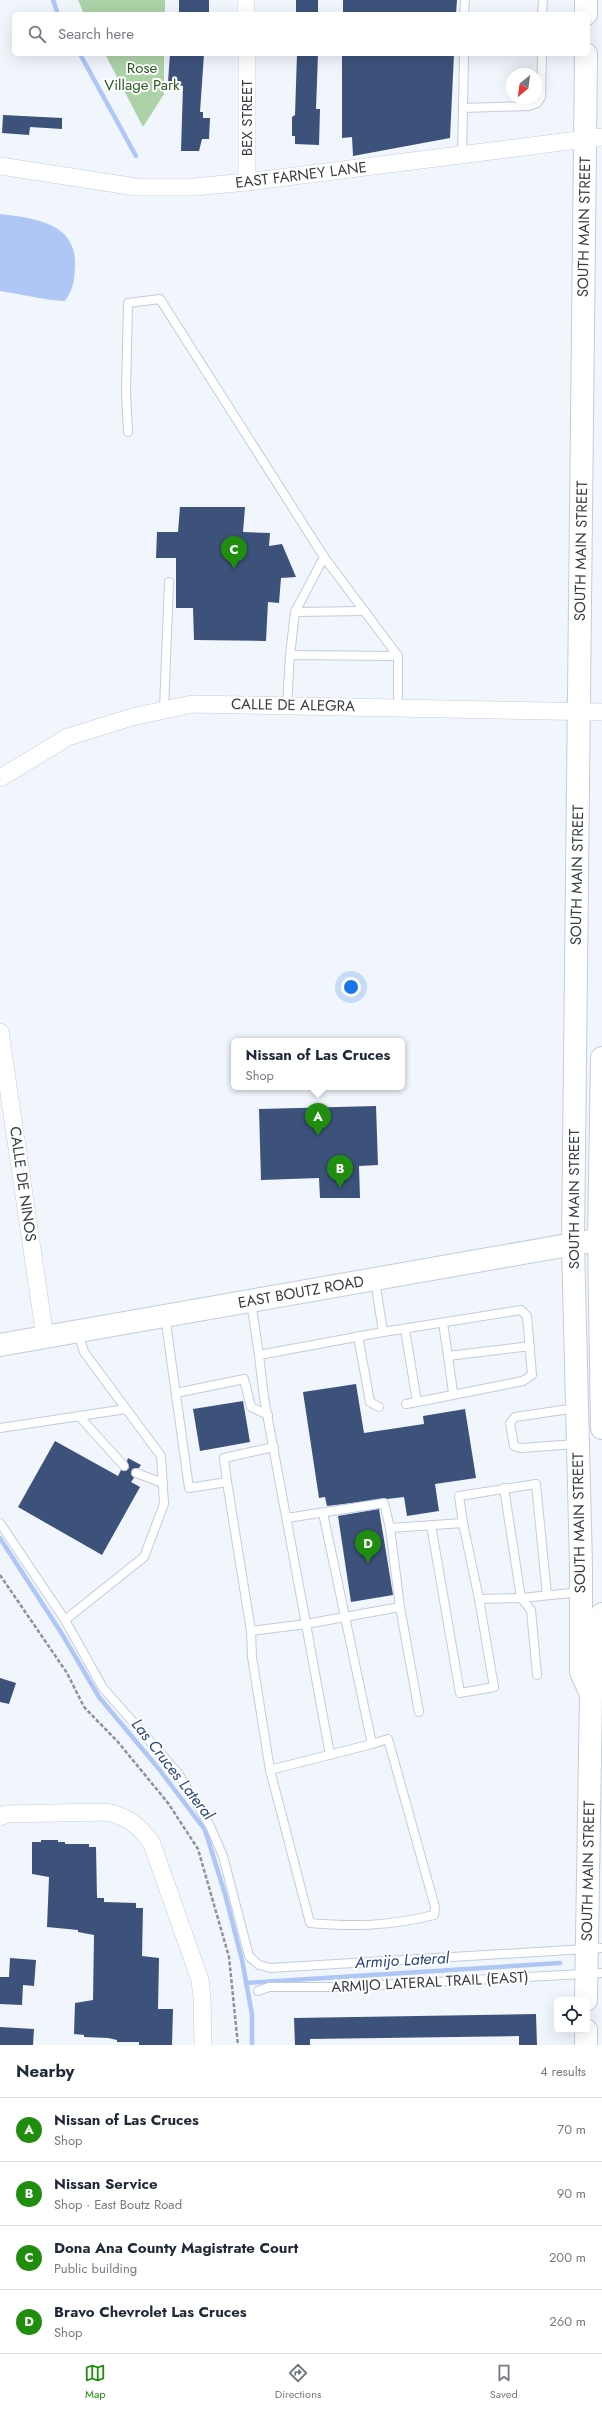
<!DOCTYPE html>
<meta charset="utf-8">
<style>
:root{--surface:#fff;--page:#f6f6f7;--text:#1f2937;--muted:#747a83;--line:#e0e1e3;--accent:#218d0f}
body{margin:0;font-family:Jost,sans-serif;background:var(--page);color:var(--text)}
.controls{position:absolute;right:12px;bottom:12px;display:grid;overflow:hidden;border-radius:6px;box-shadow:0 4px 16px #0002}
.controls button{width:36px;height:36px;display:grid;place-items:center;padding:0;border:0;border-bottom:1px solid var(--line);background:var(--surface);color:var(--text);font:20px sans-serif}
.compass{position:absolute;left:506px;top:68px;width:36px;height:36px;border-radius:50%;background:var(--surface);box-shadow:0 4px 16px #0002;rotate:209deg}
.you{position:absolute;left:351px;top:987px;width:14px;height:14px;margin:-10px;border:3px solid #fff;border-radius:50%;background:#1a73e8;box-shadow:0 0 0 6px #1a73e833}
.badge{display:grid;place-items:center;width:26px;height:26px;border-radius:50%;background:var(--accent);color:#fff;font-size:13px;font-weight:700}
.pin{position:absolute;translate:-50% -33px;filter:drop-shadow(0 1px 2px #0008)}
.pin::after{content:'';position:absolute;top:21px;width:14px;height:12px;background:inherit;clip-path:polygon(0 0,100% 0,50% 100%)}
.popup{position:absolute;left:231px;top:1038px;width:174px;height:52px;box-sizing:border-box;display:grid;place-content:center;border-radius:6px;background:var(--surface);filter:drop-shadow(0 1px 3px #0005);font-size:13px;white-space:nowrap;color:var(--muted)}
.popup b{font-size:15px;color:var(--text)}
.popup::after{content:'';position:absolute;left:50%;top:100%;margin-left:-8px;border:8px solid transparent;border-top-color:var(--surface)}
.list{margin:0;padding:0;list-style:none}
h2{display:flex;justify-content:space-between;align-items:center;height:52px;margin:0;padding:0 16px;font-size:17px}
h2 small{font-size:13px;font-weight:400;color:var(--muted)}
.list li{display:grid;grid-template-columns:26px 1fr auto;gap:12px;align-items:center;box-sizing:border-box;height:64px;padding:0 16px;border-top:1px solid var(--line)}
.list b{display:block;font-size:15px;white-space:nowrap}
.list p{margin:0;font-size:13px;white-space:nowrap;color:var(--muted)}
.list em{font-size:13px;font-style:normal;color:var(--muted)}
.icon{flex:none;width:22px;height:22px;fill:none;stroke:currentColor;stroke-width:2;stroke-linecap:round;stroke-linejoin:round}
.map{position:relative;flex:none;width:602px;height:2045px;overflow:hidden}
.search{position:absolute;background:var(--surface);box-shadow:0 4px 16px #0002;left:12px;right:12px;top:12px;height:44px;display:flex;align-items:center;gap:10px;box-sizing:border-box;padding:0 14px;border-radius:6px;color:var(--muted);font-size:15px}
.sheet{height:308px;background:var(--surface)}
nav{display:flex;justify-content:space-around;align-items:center;box-sizing:border-box;height:56px;border-top:1px solid var(--line);background:var(--surface);font-size:11px;color:var(--muted)}
nav a{display:grid;justify-items:center;gap:2px}
nav .on{color:var(--accent)}
.map>svg:first-child{display:block}
.green{fill:#add2a7}
.water{fill:#aec7f7}
.lines{fill:none;stroke-linecap:round;stroke-linejoin:round}
.stream{stroke:#aec7f7;stroke-width:4.5}
.building{fill:#3d527b}
.service-casing{stroke:#c3ccde;stroke-width:10}
.minor-casing{stroke:#c3ccde;stroke-width:18}
.secondary-casing{stroke:#c3ccde;stroke-width:24}
.path{stroke:#8e9299;stroke-width:2.5;stroke-dasharray:4 2;stroke-linecap:butt}
.service{stroke:#fff;stroke-width:8}
.minor{stroke:#fff;stroke-width:17}
.secondary{stroke:#fff;stroke-width:22}
.labels{text-anchor:middle;dominant-baseline:central;stroke-width:4;stroke-linejoin:round;paint-order:stroke}
.park-label{font-size:15px;fill:#285a21;stroke:#fff}
.street-label{font-size:15px;fill:#393d44;stroke:#fff}
.water-label{font-size:16px;font-style:italic;fill:#2b4780;stroke:#fff}
</style>
<div class="map">
<svg width="602" height="2045" viewBox="0 0 602 2045">
<rect width="100%" height="100%" fill="#f1f5fc"/>
<!-- green -->
<g class="green">
<polygon points="78,0 165,0 165,14 84,14"/>
<polygon points="105,54 164,54 164,94 143,127"/>
</g>
<!-- water -->
<path class="water" d="M0 214C33 218 77 222 75 266 74 282 74 287 65 301L51 300 0 291Z"/>
<g class="lines">
<!-- stream -->
<g class="stream">
<polyline points="53,0 58,14"/>
<polyline points="80,54 136,156"/>
<polyline points="0,1538 62,1634 99,1697 159,1769 205,1830 225,1894 242,1960 252,2014 252,2045"/>
<polyline points="246,1983 560,1963"/>
</g>
</g>
<!-- building -->
<g class="building">
<rect x="179" y="0" width="30" height="14"/>
<rect x="296" y="0" width="22" height="14"/>
<polygon points="343,0 457,0 456,14 343,14"/>
<polygon points="170,54 204,54 200,112 203,112 203,118 210,118 209,139 202,139 199,151 181,151 183,86 168,82"/>
<polygon points="297,54 318,54 316,109 320,109 319,145 295,144 295,136 292,136 292,117 295,115"/>
<polygon points="342,54 454,54 450,138 353,156 352,137 342,138"/>
<polygon points="3,115 62,118 62,129 30,127 29,135 2,133"/>
<polygon points="180,507 245,507 243,532 270,533 269,546 282,544 296,577 281,578 279,603 268,602 266,641 194,640 193,608 176,608 176,558 156,558 157,532 178,532"/>
<polygon points="376,1106 378,1165 359,1166 360,1198 320,1198 319,1178 261,1180 259,1109"/>
<polygon points="356,1384 364,1433 424,1424 423,1416 465,1409 476,1478 435,1484 439,1511 407,1516 404,1497 327,1506 325,1497 319,1498 303,1392"/>
<polygon points="243,1401 250,1442 200,1451 193,1409"/>
<polygon points="55,1441 118,1476 121,1470 126,1471 129,1468 127,1461 128,1458 141,1465 139,1468 132,1469 131,1474 134,1478 131,1482 140,1487 102,1555 18,1507"/>
<polygon points="379,1509 393,1595 351,1602 338,1516"/>
<polygon points="0,1678 16,1683 9,1704 0,1702"/>
<polygon points="41,1840 58,1840 58,1842 65,1842 65,1844 89,1844 89,1847 96,1847 97,1898 104,1898 104,1902 136,1903 136,1908 143,1908 142,1956 159,1958 158,2009 173,2009 172,2045 139,2045 139,2042 117,2042 117,2040 108,2038 84,2037 84,2035 74,2034 75,2003 93,2000 94,1935 78,1932 78,1930 47,1927 49,1877 32,1874 32,1842 41,1842"/>
<polygon points="10,1958 36,1960 34,1986 23,1985 22,2005 0,2004 0,1977 9,1977"/>
<polygon points="536,2014 537,2045 519,2045 519,2036 310,2039 310,2045 295,2045 294,2018"/>
<polygon points="0,2027 34,2029 33,2045 0,2045"/>
</g>
<g class="lines">
<!-- service casing -->
<g class="service-casing">
<g id="service">
<polyline points="464,14 465,0"/>
<polyline points="542,14 543,0"/>
<polyline points="463,108 464,54"/>
<polyline points="462,156 463,108 529,106 537,103 541,97 542,54"/>
<polyline points="128,432 126,392 128,303 160,299 324,557 295,612 290,655"/>
<polyline points="324,557 398,656"/>
<polyline points="295,612 364,611"/>
<polyline points="287,705 290,655 398,656 398,708"/>
<polyline points="164,709 169,582"/>
<polyline points="375,1280 383,1332 521,1310 527,1316 532,1375 523,1381 417,1402 405,1329"/>
<polyline points="251,1302 259,1355 383,1332"/>
<path d="M165 1316 189 1488 227 1482 251 1631 252 1657 270 1770 310 1923C355 1927 389 1926 434 1915L435 1907 388 1739 372 1744 323 1513"/>
<polyline points="443,1323 448,1356 530,1346"/>
<polyline points="358,1336 370,1402 379,1407"/>
<polyline points="259,1355 264,1398 306,1624 400,1607 390,1528 463,1523 479,1599 521,1598 581,1592"/>
<polyline points="448,1356 453,1393"/>
<polyline points="176,1393 244,1379 251,1407 268,1415"/>
<polyline points="406,1404 417,1402"/>
<polyline points="576,1408 515,1417 510,1423 514,1446 521,1448 576,1444"/>
<polyline points="79,1416 124,1466"/>
<polyline points="0,1428 126,1409"/>
<polyline points="136,1473 163,1483"/>
<polyline points="227,1482 224,1458 274,1447"/>
<polyline points="504,1488 521,1598 531,1610 537,1675"/>
<polyline points="287,1518 384,1503 390,1528"/>
<polyline points="0,1523 65,1620 103,1688 178,1773 210,1826 223,1856 249,1956 259,1965 270,1968 602,1948"/>
<polyline points="463,1523 459,1496 536,1484 547,1595"/>
<polyline points="431,1525 460,1693 494,1687 479,1599"/>
<polyline points="400,1607 419,1712"/>
<polyline points="65,1620 144,1557 164,1504 161,1456 84,1352 78,1332"/>
<polyline points="251,1631 306,1624 330,1755"/>
<polyline points="270,1770 372,1744"/>
<polyline points="258,1991 269,1987 339,1987 602,1973"/>
</g>
</g>
<!-- minor casing -->
<g class="minor-casing">
<g id="minor">
<polyline points="246,0 246,14"/>
<polyline points="247,54 247,182"/>
<polyline points="0,166 136,187 194,187 247,182 602,137"/>
<polyline points="0,778 68,737 132,717 192,704 602,712"/>
<polyline points="0,1032 45,1337"/>
<path d="M0 1817 6 1814 106 1812C126 1816 141 1826 152 1844L200 1980 202 1997 203 2045"/>
</g>
</g>
<!-- secondary casing -->
<g class="secondary-casing">
<g id="secondary">
<polyline points="586,14 586,0"/>
<polyline points="586,54 573,1244 581,1567 581,1672 591,1694"/>
<polyline points="602,1058 599,1240 602,1428"/>
<polyline points="0,1345 602,1239"/>
<polyline points="586,2000 591,1694 599,1675 602,1614"/>
<polyline points="586,2045 586,2030"/>
</g>
</g>
<!-- path -->
<polyline class="path" points="0,1575 67,1673 84,1707 118,1742 168,1803 198,1849 229,1957 238,2045"/>
<!-- service -->
<use href="#service" class="service"/>
<!-- minor -->
<use href="#minor" class="minor"/>
<!-- secondary -->
<use href="#secondary" class="secondary"/>
</g>
<g class="labels">
<!-- park labels -->
<g class="park-label">
<text x="142" y="68">Rose<tspan x="142" dy="17">Village Park</tspan></text>
</g>
<!-- street labels -->
<g class="street-label">
<text transform="translate(247 118) rotate(-90)">BEX STREET</text>
<text transform="translate(301 175) rotate(-7)">EAST FARNEY LANE</text>
<text transform="translate(584 227) rotate(-89)">SOUTH MAIN STREET</text>
<text transform="translate(581 551) rotate(-89)">SOUTH MAIN STREET</text>
<text transform="translate(293 705) rotate(1)">CALLE DE ALEGRA</text>
<text transform="translate(577 875) rotate(-89)">SOUTH MAIN STREET</text>
<text transform="translate(23 1184) rotate(82)">CALLE DE NINOS</text>
<text transform="translate(574 1199) rotate(-90)">SOUTH MAIN STREET</text>
<text transform="translate(301 1292) rotate(-10)">EAST BOUTZ ROAD</text>
<text transform="translate(579 1523) rotate(-91)">SOUTH MAIN STREET</text>
<text transform="translate(588 1871) rotate(-89)">SOUTH MAIN STREET</text>
<text transform="translate(430 1982) rotate(-3)">ARMIJO LATERAL TRAIL (EAST)</text>
</g>
<!-- water labels -->
<g class="water-label">
<text transform="translate(173 1769) rotate(52)">Las Cruces Lateral</text>
<text transform="translate(402 1960) rotate(-3)">Armijo Lateral</text>
</g>
</g>
</svg>
<div class="controls">
<button><svg class="icon" aria-label="locate" viewBox="0 0 24 24"><circle cx="12" cy="12" r="6"/><path d="M12 2v4M12 18v4M2 12h4M18 12h4"/></svg></button>
</div>
<svg class="compass" viewBox="-18 -18 36 36"><path d="M0-13l5 13h-10z" fill="#e53935"/><path d="M0 13l5-13h-10z" fill="#747a83"/></svg>
<div class="you"></div>
<div class="pin badge" style="left:318px;top:1136px">A</div>
<div class="popup"><b>Nissan of Las Cruces</b>Shop</div>
<div class="pin badge" style="left:340px;top:1188px">B</div>
<div class="pin badge" style="left:234px;top:569px">C</div>
<div class="pin badge" style="left:368px;top:1563px">D</div>
<div class="search"><svg class="icon" aria-label="search" viewBox="0 0 24 24"><circle cx="10" cy="10" r="6"/><path d="M15 15l6 6"/></svg>Search here</div>
</div>
<section class="sheet">
<h2>Nearby<small>4 results</small></h2>
<ul class="list">
<li><span class="badge">A</span><div><b>Nissan of Las Cruces</b><p>Shop</p></div><em>70 m</em></li>
<li><span class="badge">B</span><div><b>Nissan Service</b><p>Shop · East Boutz Road</p></div><em>90 m</em></li>
<li><span class="badge">C</span><div><b>Dona Ana County Magistrate Court</b><p>Public building</p></div><em>200 m</em></li>
<li><span class="badge">D</span><div><b>Bravo Chevrolet Las Cruces</b><p>Shop</p></div><em>260 m</em></li>
</ul>
</section>
<nav>
<a class="on"><svg class="icon" aria-label="map" viewBox="0 0 24 24"><path d="M3 6l6-2 6 2 6-2v14l-6 2-6-2-6 2zM9 4v14M15 6v14"/></svg>Map</a>
<a><svg class="icon" aria-label="directions" viewBox="0 0 24 24"><path d="M12 3l9 9-9 9-9-9zM9 14v-3h6M13 9l2 2-2 2"/></svg>Directions</a>
<a><svg class="icon" aria-label="saved" viewBox="0 0 24 24"><path d="M7 4h10v16l-5-4-5 4z"/></svg>Saved</a>
</nav>
